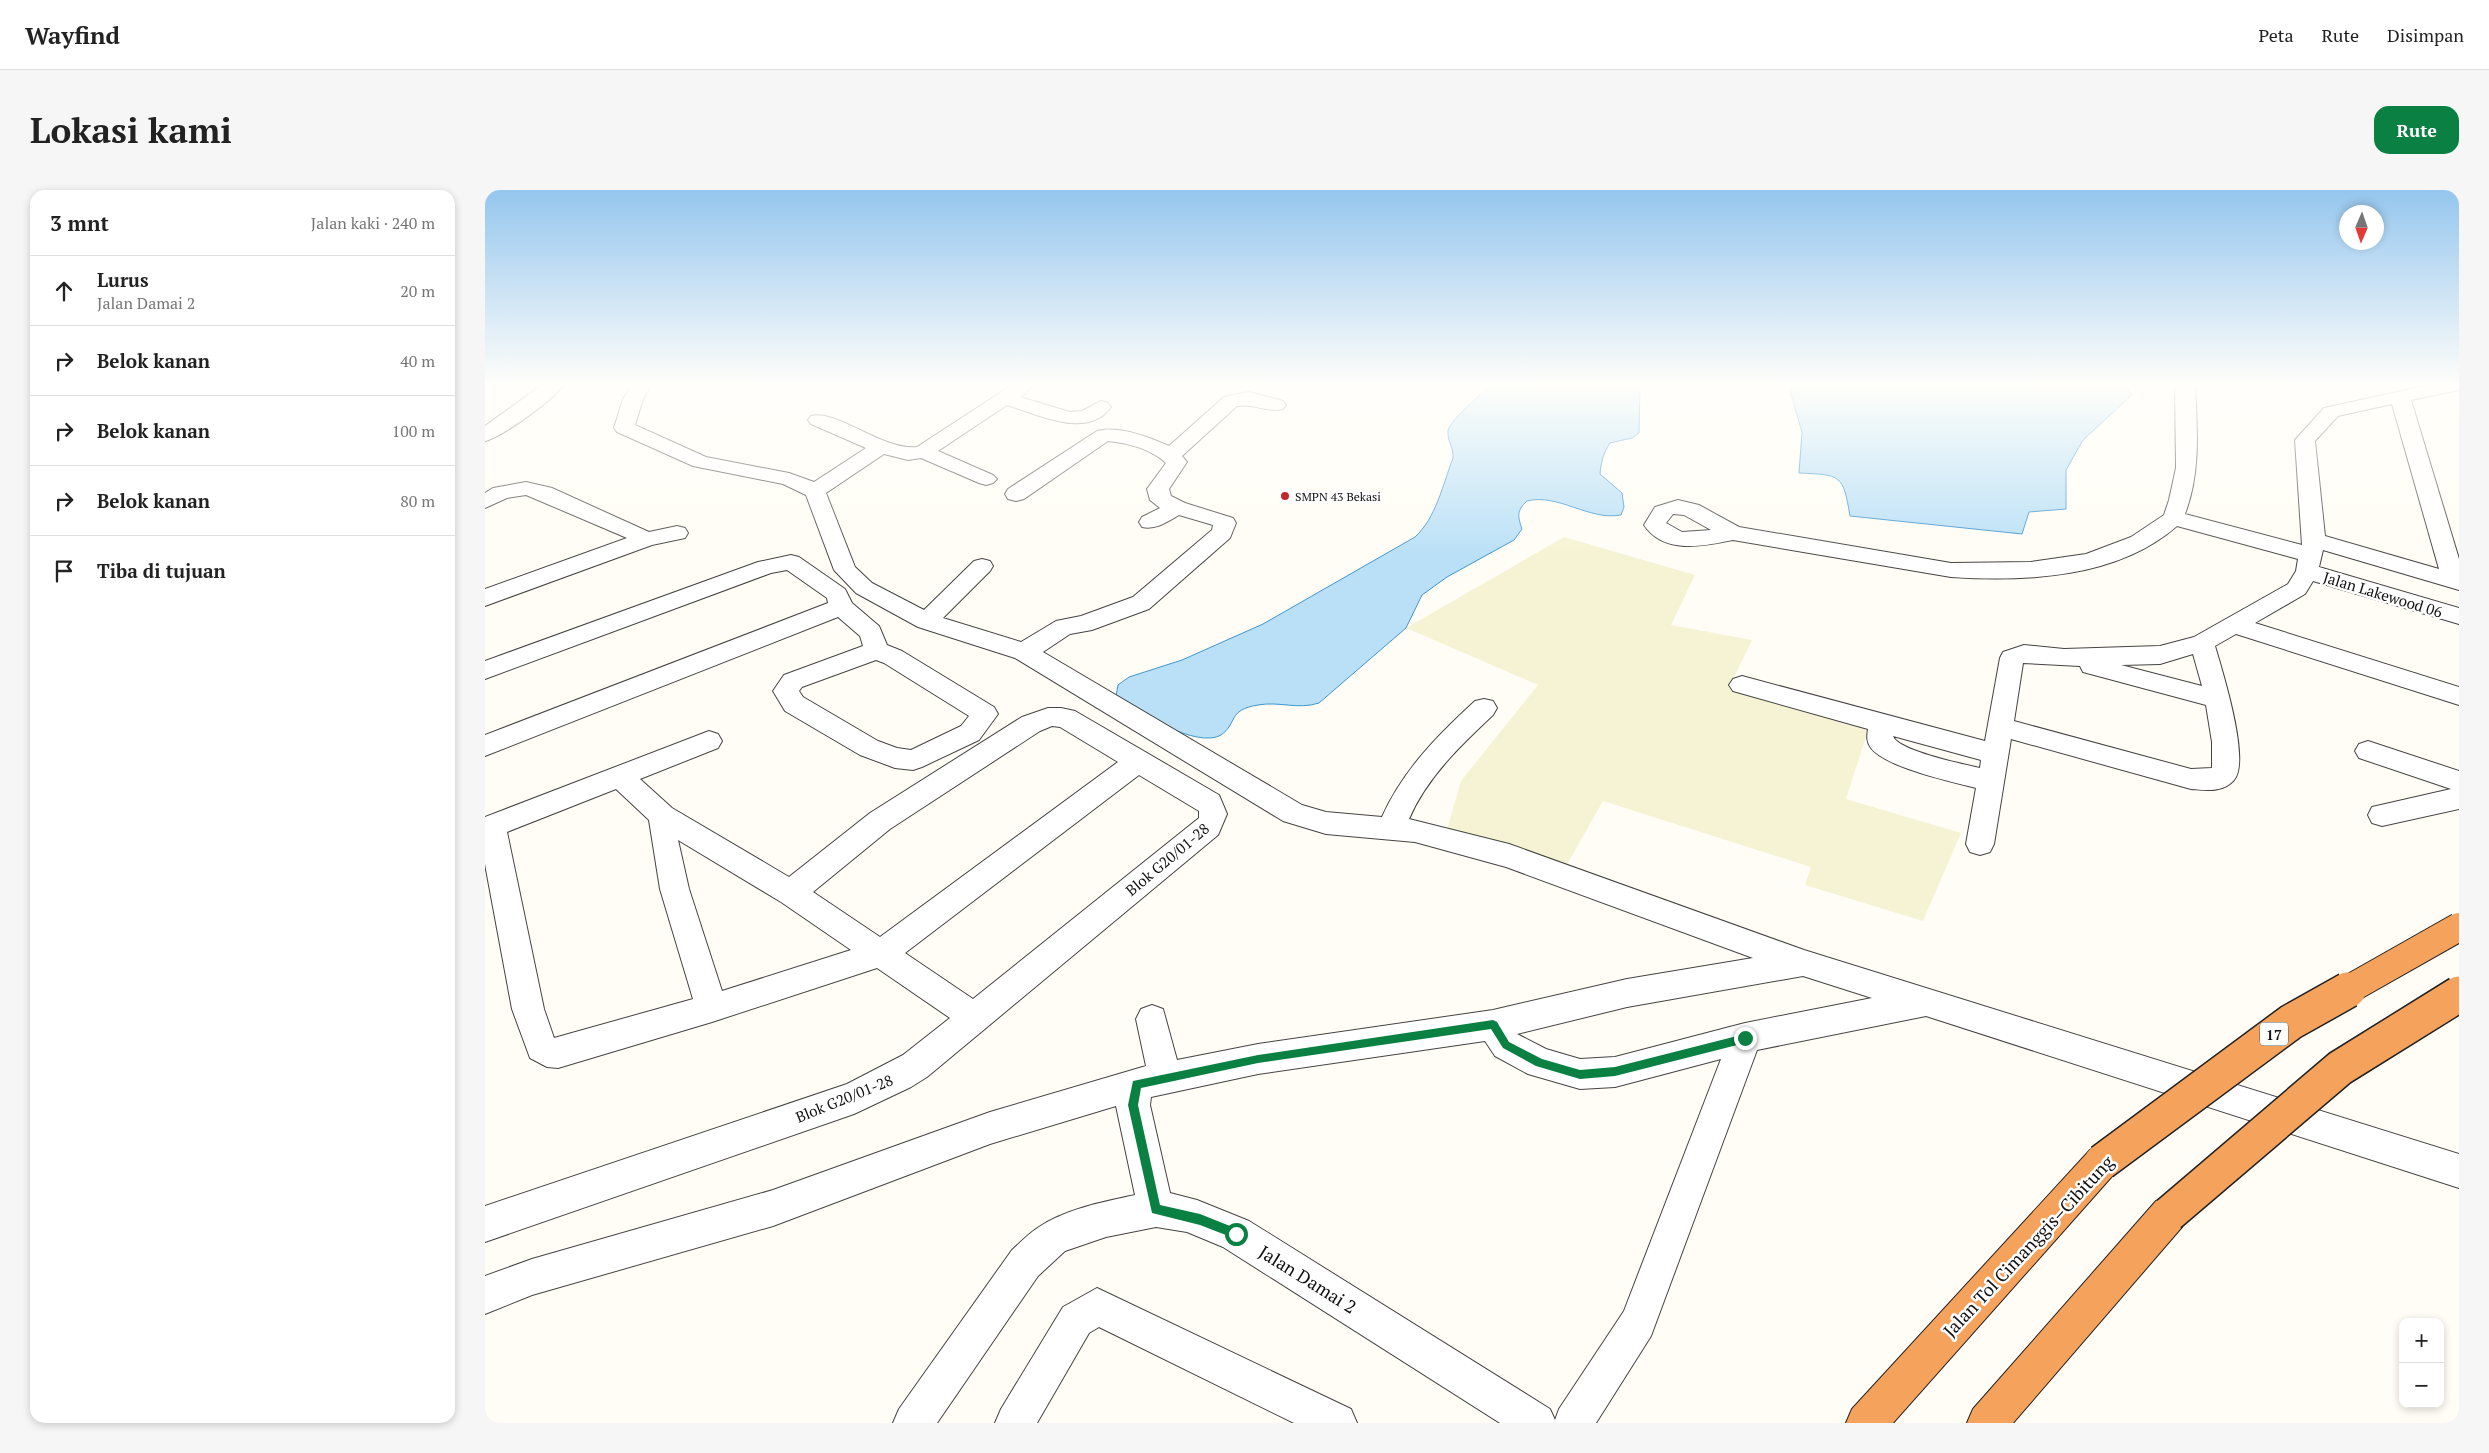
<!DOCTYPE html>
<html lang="id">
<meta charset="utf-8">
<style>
:root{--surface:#fff;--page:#f6f6f6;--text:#222;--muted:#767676;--line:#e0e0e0;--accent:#0b8043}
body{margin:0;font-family:"PT Serif",serif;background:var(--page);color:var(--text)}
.controls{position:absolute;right:15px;bottom:15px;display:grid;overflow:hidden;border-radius:10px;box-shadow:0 2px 8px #0003}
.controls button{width:45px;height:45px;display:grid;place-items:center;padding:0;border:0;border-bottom:1px solid var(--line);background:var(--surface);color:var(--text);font:25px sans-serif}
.compass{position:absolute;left:1854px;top:15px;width:45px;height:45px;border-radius:50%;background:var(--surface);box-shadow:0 2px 8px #0003;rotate:182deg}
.stop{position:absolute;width:15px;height:15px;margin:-11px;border:4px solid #0b8043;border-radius:50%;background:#fff}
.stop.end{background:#0b8043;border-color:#fff;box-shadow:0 1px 5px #0008}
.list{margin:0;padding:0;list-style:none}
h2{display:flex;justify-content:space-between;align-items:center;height:65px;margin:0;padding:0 20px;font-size:21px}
h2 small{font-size:16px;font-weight:400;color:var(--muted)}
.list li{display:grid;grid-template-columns:32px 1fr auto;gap:15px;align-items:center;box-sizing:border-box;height:70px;padding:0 20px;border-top:1px solid var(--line)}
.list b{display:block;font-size:19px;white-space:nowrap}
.list p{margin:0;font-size:16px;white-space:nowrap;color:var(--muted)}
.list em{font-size:16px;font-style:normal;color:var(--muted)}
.icon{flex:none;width:28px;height:28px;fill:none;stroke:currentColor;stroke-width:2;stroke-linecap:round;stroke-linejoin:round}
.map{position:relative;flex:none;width:1974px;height:1233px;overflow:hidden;border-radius:15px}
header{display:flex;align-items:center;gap:30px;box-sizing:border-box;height:70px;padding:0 25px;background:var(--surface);border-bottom:1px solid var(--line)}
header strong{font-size:24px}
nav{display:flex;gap:28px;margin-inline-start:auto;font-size:18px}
.intro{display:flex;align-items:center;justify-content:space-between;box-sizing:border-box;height:120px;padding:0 30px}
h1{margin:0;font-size:35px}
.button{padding:12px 22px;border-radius:15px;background:var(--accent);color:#fff;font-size:18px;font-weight:700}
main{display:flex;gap:30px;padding:0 30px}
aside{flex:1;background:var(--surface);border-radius:15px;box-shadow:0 2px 8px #0003}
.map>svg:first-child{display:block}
.farmland{fill:#f6f3d4}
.water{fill:#b9e0f7;stroke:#3f96cf}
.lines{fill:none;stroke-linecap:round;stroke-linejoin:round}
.minor-casing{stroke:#444;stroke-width:2}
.highway-casing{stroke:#222;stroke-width:2}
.minor{fill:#fff;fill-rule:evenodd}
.highway{fill:#f5a25d;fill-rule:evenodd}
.highway-bridge-far1-casing{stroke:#222;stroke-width:30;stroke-linecap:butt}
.highway-bridge-casing{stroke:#222;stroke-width:38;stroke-linecap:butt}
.highway-bridge-far1{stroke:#f5a25d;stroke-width:28}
.highway-bridge{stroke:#f5a25d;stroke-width:35}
.route{fill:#0b8043}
.poi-dot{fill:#c4262e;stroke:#fff;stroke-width:2}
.labels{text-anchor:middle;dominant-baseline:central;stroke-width:5;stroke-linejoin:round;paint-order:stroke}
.far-poi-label{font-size:12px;fill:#111;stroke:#fff;text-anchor:start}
.shield{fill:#fff;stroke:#585858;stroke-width:1}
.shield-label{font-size:14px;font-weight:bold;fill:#111}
.street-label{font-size:15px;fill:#111;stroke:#fff}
.near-street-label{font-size:18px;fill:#111;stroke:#fff}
</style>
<header>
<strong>Wayfind</strong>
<nav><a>Peta</a><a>Rute</a><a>Disimpan</a></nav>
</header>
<div class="intro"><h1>Lokasi kami</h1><a class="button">Rute</a></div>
<main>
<aside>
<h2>3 mnt<small>Jalan kaki · 240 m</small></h2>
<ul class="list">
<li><svg class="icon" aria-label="ahead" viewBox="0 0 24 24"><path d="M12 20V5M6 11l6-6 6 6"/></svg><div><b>Lurus</b><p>Jalan Damai 2</p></div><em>20 m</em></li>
<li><svg class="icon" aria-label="right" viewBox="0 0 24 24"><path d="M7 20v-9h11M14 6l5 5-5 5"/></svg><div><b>Belok kanan</b></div><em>40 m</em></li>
<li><svg class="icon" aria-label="right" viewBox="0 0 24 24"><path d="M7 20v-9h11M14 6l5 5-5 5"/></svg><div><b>Belok kanan</b></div><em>100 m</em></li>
<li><svg class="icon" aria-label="right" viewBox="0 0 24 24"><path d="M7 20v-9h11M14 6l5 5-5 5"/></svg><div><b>Belok kanan</b></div><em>80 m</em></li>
<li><svg class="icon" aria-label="arrive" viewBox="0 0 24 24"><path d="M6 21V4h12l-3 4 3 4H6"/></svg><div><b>Tiba di tujuan</b></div></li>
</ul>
</aside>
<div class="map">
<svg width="1974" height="1233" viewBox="0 0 1974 1233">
<rect width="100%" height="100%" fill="#fffdf5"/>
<!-- farmland -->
<polygon class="farmland" points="1079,347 1210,385 1186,435 1267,450 1244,498 1385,534 1361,609 1476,643 1438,731 1320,695 1326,677 1118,611 1079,680 961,643 976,591 1053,495 921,438"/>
<!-- water -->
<g class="water">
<path d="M1006 195H1155L1154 243 1147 248 1125 253C1118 263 1116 273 1115 284L1137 303 1139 317 1136 325C1104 331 1073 303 1042 311 1031 321 1033 327 1037 339L1029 350 962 387 937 405 921 438 834 513C813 520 794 511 773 515 742 520 753 533 736 545 713 559 649 522 631 506L633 495 644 487 697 470 778 434 930 347C951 328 958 294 968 268 969 258 962 251 963 241 964 231 997 203 1006 195Z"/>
<path d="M1306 195H1632L1641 198 1647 205 1598 250 1581 280V319L1544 322 1537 344 1365 326C1358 284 1356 285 1314 283L1317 242 1305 201Z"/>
</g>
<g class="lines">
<!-- minor casing -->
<g class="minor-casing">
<g id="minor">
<path d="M57 195H79C68 210 17 247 0 251V236Z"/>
<path d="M147 195H166L158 209 150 235 221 267 304 283 329 292 381 258 326 234 323 230 326 226C352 219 398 261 432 257L527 195H549L535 207 585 222 597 221 616 211 623 213 626 217C603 250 552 224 522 215L453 261 508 285 512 289 508 293 501 295 494 293 436 268 423 270 399 264 341 303 370 377 387 393 439 420 489 371 497 369 505 371 508 376 505 381 458 428 536 452 571 431 596 426 648 407 727 340 728 335 694 325C682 332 671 340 657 337L654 332 657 327 675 318 665 310 662 299 681 273C666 259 643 253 623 251L539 309 531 311 523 309 520 304 523 299 612 241C634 235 664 247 684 256L739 207 764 202 798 211 801 215 798 219C783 223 769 213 752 216L697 266 702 272 684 299 686 306 700 313 748 328 751 333 745 348 664 419 607 440 585 444 558 462 817 615 841 622 897 627C918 580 953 545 990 511L999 509 1008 511 1012 518 1008 525C976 555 942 587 924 629L1024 654 1319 760 1974 964V998L1441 826 1272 860 1166 1146 1111 1233H1015L738 1057 702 1042 671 1037 621 1047 580 1061 553 1086 452 1233H408L414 1219 527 1060C536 1052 544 1043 554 1037 581 1019 618 1012 650 1005L631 916 505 954 288 1036 47 1105 0 1124V1086L47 1069 288 1000 505 922 661 876 651 829 656 819 667 815 678 819 692 870 773 854 1008 820 1142 789 1268 768 1021 677 930 652 841 644 798 631 530 468 433 437 371 403 349 380 321 305 298 294 208 276 132 242 129 238 138 209ZM1318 786 1387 808 1260 833 1130 867 1095 869 1061 859 1032 844 1142 817ZM1000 851 1010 866 1043 884 1095 899 1130 897 1236 869 1139 1121 1074 1219 1070 1230 1065 1219 764 1031 712 1010 685 1003 665 915 666 907 773 884Z"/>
<path d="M1690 195H1710C1712 239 1716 282 1700 324L1817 355 1810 250 1839 218 1944 195H1974V200L1926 210 1974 369V400L1838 360 1834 377 1974 418V434L1828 391 1820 404 1770 433 1974 497V515L1751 444 1730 456C1737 480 1766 571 1749 590 1738 603 1721 600 1706 599L1526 549 1509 654 1505 662 1495 665 1485 662 1481 654 1491 598C1467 592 1400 577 1386 558 1381 551 1382 546 1383 539L1248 501 1244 495 1248 489 1257 486 1500 551 1515 468 1518 462 1539 455 1579 459 1675 456 1709 447 1803 394 1811 381 1813 369 1692 336C1633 388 1541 392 1466 387L1248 350C1219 356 1179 365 1159 335L1170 317 1193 310 1214 315 1254 337 1466 373 1546 372 1601 364 1646 347 1679 325 1684 310 1691 278ZM1907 214 1954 379 1840 346 1830 251 1853 226ZM1188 324 1199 325 1226 340 1197 342 1181 333ZM1708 464 1717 496 1636 475 1675 474ZM1538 473 1595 476 1598 482 1721 515 1727 552V578L1706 579 1529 531ZM1408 546 1496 570 1495 578C1478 574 1413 561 1408 546Z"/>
<polygon points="41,292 67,298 164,342 192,336 200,338 203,343 200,348 167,355 0,416 0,399 142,348 41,305 22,308 0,318 0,303 8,298"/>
<path d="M306 365 314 367 360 399 367 413 394 436 402 455 417 461 509 517 513 524 494 550 437 577 428 580 410 578 375 565 300 521 288 501 299 485 378 456 375 446 353 427 0 566V545L343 413 342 408 302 380 286 383 0 489V471L273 372ZM391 470 399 473 484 526 476 536 426 560 412 558 393 551 318 507 314 501 317 497Z"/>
<path d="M563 518H576L590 521 734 605 742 624 733 645 442 887 426 897 369 924 0 1052V1016L362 894 418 865 465 828 392 778 227 832 73 878 62 877 45 868 27 819 0 674V627L224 541 233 544 237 551 233 558 155 589 187 618 304 687 385 623 537 527ZM567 536 575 537 633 572 395 747 328 702 405 639 555 541ZM654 585 714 621V628L488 809 420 763ZM131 599 164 630 175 699 208 809 69 848 59 819 22 642ZM193 650 296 712 366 760 237 801 204 699Z"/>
<polygon points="1883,551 1974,581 1974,619 1897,636 1887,633 1883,625 1887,617 1966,599 1874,568 1870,561 1874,554"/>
<polygon points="612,1098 866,1219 872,1233 809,1233 614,1137 604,1143 552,1233 510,1233 516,1219 578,1117"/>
</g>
</g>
<!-- highway casing -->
<g class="highway-casing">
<g id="highway">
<polygon points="1617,955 1629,960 1634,972 1629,984 1408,1233 1361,1233 1367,1219 1605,960"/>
<polygon points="1684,1006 1697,1011 1702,1024 1697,1037 1528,1233 1482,1233 1488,1219 1671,1011"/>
</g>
</g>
<!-- minor -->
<use href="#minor" class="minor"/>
<!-- highway -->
<use href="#highway" class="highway"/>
<!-- highway-bridge-far1 casing -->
<g class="highway-bridge-far1-casing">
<polyline id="highway-bridge-far1" points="1861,801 1974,737"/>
</g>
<!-- highway-bridge casing -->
<g class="highway-bridge-casing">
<g id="highway-bridge">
<polyline points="1617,972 1806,832 1863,800"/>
<polyline points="1684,1024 1855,878 1974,804"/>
</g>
</g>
<!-- highway-bridge-far1 -->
<use href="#highway-bridge-far1" class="highway-bridge-far1"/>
<!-- highway-bridge -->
<use href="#highway-bridge" class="highway-bridge"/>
</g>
<!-- sky -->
<linearGradient id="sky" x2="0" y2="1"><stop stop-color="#95c6ee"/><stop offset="0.53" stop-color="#fffefa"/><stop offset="1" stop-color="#fffefa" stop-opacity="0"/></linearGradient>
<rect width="1974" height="367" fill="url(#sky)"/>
<!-- route -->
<polygon class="route" points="1008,830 1012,832 1024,852 1057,869 1095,880 1130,877 1260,844 1264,848 1260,853 1130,886 1095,889 1051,876 1018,858 1006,839 773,873 656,898 653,915 675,1015 715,1024 755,1040 757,1044 751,1049 715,1035 667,1023 643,915 648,891 773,865"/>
<!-- markers -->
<circle class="poi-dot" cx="800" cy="306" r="5"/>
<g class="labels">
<!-- far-poi labels -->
<g class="far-poi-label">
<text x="810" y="306">SMPN 43 Bekasi</text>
</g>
<!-- shield labels -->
<rect class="shield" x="1775" y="832.5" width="28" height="23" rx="4"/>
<g class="shield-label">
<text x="1789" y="844">17</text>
</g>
<!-- street labels -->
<g class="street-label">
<text transform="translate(1898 404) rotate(17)">Jalan Lakewood 06</text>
<text transform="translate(682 669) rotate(-40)">Blok G20/01-28</text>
<text transform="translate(359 908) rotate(-22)">Blok G20/01-28</text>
</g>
<!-- near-street labels -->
<g class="near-street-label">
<text transform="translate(1543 1056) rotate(-47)">Jalan Tol Cimanggis–Cibitung</text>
<text transform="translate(823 1089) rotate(32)">Jalan Damai 2</text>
</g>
</g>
</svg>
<div class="controls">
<button>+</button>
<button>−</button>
</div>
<svg class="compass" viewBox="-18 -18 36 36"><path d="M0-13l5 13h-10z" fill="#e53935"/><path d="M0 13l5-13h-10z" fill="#767676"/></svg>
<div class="stop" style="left:751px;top:1044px"></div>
<div class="stop end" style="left:1260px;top:848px"></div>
</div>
</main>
